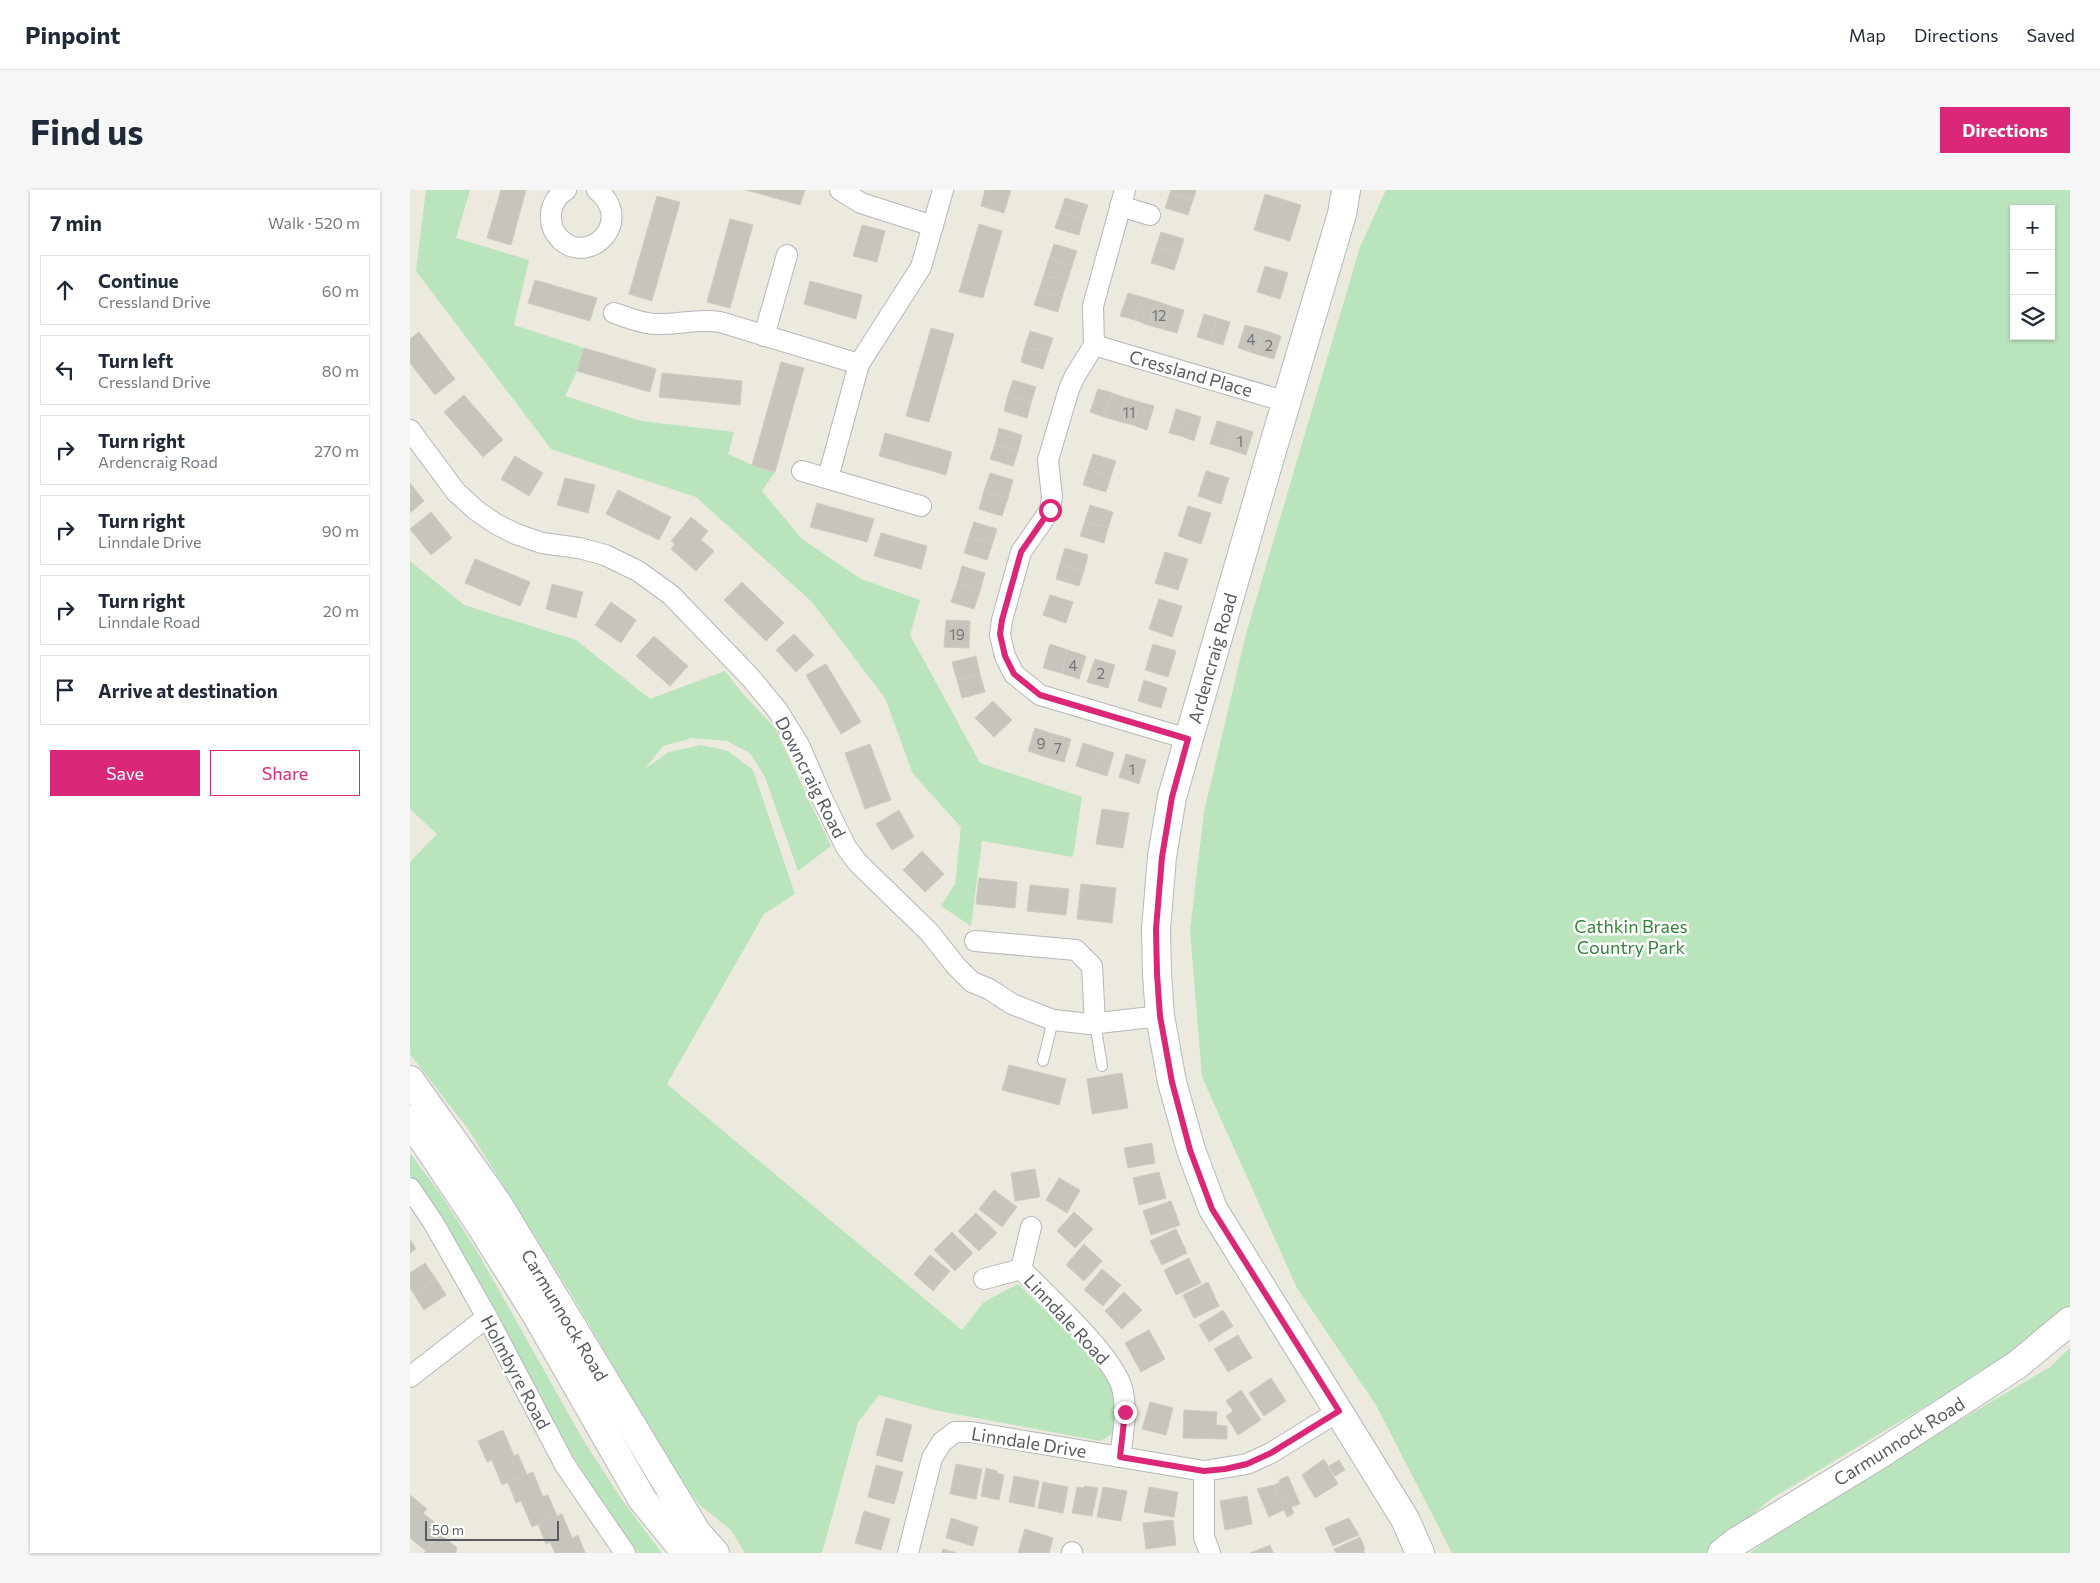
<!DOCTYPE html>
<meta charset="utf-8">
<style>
:root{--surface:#fff;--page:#f6f6f7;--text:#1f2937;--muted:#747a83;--line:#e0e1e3;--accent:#db2777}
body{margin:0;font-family:Commissioner,sans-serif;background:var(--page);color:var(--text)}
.controls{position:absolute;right:15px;top:15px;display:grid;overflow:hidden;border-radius:0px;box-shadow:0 1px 4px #0004}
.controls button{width:45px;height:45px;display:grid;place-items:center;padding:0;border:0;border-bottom:1px solid var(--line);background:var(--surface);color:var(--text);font:25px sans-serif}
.scale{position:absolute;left:15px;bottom:12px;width:134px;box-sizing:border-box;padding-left:5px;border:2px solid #585c60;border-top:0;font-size:14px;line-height:18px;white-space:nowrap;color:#585c60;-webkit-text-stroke:4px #fff;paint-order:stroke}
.stop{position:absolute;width:15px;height:15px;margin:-11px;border:4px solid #db2777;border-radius:50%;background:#fff}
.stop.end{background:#db2777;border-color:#fff;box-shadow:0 1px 5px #0008}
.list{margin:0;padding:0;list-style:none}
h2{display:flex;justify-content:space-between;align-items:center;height:65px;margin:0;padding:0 20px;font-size:21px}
h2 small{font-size:16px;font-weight:400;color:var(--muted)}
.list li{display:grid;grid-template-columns:32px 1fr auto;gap:15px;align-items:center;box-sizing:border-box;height:70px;margin:0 10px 10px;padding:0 10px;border:1px solid var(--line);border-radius:0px}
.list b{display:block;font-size:19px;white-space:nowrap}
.list p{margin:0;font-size:16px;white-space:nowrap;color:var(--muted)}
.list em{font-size:16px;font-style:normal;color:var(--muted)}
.actions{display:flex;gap:10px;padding:15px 20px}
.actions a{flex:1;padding:11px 0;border:1px solid var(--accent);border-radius:0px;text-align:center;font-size:18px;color:var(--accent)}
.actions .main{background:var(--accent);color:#fff}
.icon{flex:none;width:28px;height:28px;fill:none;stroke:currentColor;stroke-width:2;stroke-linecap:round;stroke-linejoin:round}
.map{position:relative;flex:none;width:1660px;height:1363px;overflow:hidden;border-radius:0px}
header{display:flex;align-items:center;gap:30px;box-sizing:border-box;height:70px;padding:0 25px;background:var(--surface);border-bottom:1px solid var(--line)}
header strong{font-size:24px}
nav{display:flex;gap:28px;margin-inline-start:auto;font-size:18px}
.intro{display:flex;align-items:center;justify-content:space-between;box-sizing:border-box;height:120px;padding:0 30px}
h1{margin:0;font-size:35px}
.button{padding:12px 22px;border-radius:0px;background:var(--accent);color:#fff;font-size:18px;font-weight:700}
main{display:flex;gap:30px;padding:0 30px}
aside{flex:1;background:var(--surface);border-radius:0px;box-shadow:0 1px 4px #0004}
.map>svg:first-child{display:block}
.green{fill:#bae4bb;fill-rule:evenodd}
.building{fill:#c6c4bc;stroke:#d0cbbd}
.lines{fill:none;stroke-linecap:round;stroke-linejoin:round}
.lane-casing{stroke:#b5b7bc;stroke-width:12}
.street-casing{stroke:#b5b7bc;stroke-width:22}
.secondary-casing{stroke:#b5b9bf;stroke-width:30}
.lane{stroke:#fff;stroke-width:10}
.street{stroke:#fff;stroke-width:20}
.secondary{stroke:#fff;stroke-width:28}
.route{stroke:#db2777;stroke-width:6}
.labels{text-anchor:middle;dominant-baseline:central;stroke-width:5;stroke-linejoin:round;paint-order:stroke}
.number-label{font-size:15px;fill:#747677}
.street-label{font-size:18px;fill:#585c60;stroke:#fff}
.park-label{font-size:18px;fill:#338439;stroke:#fff}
</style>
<header>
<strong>Pinpoint</strong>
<nav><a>Map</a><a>Directions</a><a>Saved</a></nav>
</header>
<div class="intro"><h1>Find us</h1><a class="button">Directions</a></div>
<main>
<aside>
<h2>7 min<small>Walk · 520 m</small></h2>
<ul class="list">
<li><svg class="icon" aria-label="ahead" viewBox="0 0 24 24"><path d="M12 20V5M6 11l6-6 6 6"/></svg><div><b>Continue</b><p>Cressland Drive</p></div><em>60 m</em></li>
<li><svg class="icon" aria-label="left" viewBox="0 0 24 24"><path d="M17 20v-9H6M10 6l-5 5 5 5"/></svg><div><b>Turn left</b><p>Cressland Drive</p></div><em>80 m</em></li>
<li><svg class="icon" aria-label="right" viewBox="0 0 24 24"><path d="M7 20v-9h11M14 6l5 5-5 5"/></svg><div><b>Turn right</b><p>Ardencraig Road</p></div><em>270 m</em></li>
<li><svg class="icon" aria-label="right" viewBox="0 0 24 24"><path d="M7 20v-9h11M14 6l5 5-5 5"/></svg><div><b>Turn right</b><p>Linndale Drive</p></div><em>90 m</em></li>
<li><svg class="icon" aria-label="right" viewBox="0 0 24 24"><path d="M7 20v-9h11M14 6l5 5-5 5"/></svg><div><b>Turn right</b><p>Linndale Road</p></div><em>20 m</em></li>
<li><svg class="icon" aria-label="arrive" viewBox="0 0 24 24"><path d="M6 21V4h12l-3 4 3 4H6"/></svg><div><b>Arrive at destination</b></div></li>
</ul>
<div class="actions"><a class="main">Save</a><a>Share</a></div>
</aside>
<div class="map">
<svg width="1660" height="1363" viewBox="0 0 1660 1363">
<rect width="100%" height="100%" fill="#ece9df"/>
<!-- green -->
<g class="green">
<polygon points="16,0 60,0 46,48 119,70 104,135 174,158 167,181 155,206 231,231 324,242 318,264 342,275 365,282 352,301 392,349 451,389 510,410 500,445 570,573 672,607 663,667 572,651 561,736 531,716 545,694 551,637 503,584 475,508 402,412 286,307 141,259 6,81"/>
<path d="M976 0H1660V1115L1611 1159 1361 1309 1296 1363H1042L966 1215 887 1098 792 887 780 740 794 622 836 444 950 57ZM1604 19H1641V146H1604Z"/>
<polygon points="0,371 54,415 166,450 240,509 315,481 332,503 365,538 421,656 388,681 355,587 340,563 317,551 282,548 253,556 235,579 259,562 291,555 318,561 343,580 385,704 354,724 257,894 552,1140 574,1112 608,1094 694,1177 707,1207 704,1243 690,1251 524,1220 469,1205 448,1232 412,1363 335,1363 321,1340 291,1316 274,1296 164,1109 58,939 0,864 0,672 27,644 0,619"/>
<polygon points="0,963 29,1002 67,1061 172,1248 212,1310 252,1363 228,1363 207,1336 153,1250 53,1067 0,985"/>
<polygon points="1660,1158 1660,1363 1340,1363 1396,1321 1640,1177"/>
</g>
<!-- building -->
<g class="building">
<polygon points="91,0 116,0 101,55 77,48"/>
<polygon points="336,0 395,0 390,15"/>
<polygon points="575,0 601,0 594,23 571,16"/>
<polygon points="761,0 786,0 783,10 760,3"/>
<polygon points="760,3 783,10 778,25 755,18"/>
<polygon points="855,4 891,15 880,51 844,40"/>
<polygon points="247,6 270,12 242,111 219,104"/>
<polygon points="655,8 678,15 673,30 650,23"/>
<polygon points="650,23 673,30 669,45 645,38"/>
<polygon points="320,29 343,35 320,118 297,112"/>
<polygon points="569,34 592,41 573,108 549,102"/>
<polygon points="452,35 475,41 467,72 443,66"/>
<polygon points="751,42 774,49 769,65 746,57"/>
<polygon points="644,54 667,61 662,76 639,69"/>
<polygon points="746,57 769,65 764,80 741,73"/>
<polygon points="639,69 662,76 657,92 634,85"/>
<polygon points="855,76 878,83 870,109 847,102"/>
<polygon points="634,85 657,92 652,107 629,100"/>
<polygon points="125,90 187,108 180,131 118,113"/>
<polygon points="400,91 452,105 446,129 394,114"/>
<polygon points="629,100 652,107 648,122 624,115"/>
<polygon points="718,103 732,107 725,130 710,126"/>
<polygon points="732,107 746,111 738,135 725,130"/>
<polygon points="746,111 760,116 753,139 738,135"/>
<polygon points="760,116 774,120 767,143 753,139"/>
<polygon points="794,124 807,128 800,151 787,147"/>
<polygon points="807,128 820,132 813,155 800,151"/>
<polygon points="835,135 853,140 846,164 828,158"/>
<polygon points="521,138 544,144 519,232 496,226"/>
<polygon points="853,140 871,146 864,169 846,164"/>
<polygon points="620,141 643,148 638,163 615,156"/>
<polygon points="9,142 45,189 25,205 0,173 0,149"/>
<polygon points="615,156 638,163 633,179 611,172"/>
<polygon points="174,158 246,179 240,202 167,181"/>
<polygon points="371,172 394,178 365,282 342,275"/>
<polygon points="252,183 332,191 330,215 249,207"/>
<polygon points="603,190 626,197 621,213 598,205"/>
<polygon points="688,199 702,203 694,227 680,222"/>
<polygon points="702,203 716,208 708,231 694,227"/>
<polygon points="54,205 93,250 73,267 34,222"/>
<polygon points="598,205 621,213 617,228 594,221"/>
<polygon points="716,208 730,212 723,235 708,231"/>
<polygon points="730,212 744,216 737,240 723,235"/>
<polygon points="766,219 779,223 771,246 759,243"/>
<polygon points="779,223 791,227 784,251 771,246"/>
<polygon points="807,231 825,236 818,259 800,254"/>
<polygon points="825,236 843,242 836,265 818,259"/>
<polygon points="589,238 612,245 608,261 585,254"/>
<polygon points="475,243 542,262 536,285 469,266"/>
<polygon points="585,254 608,261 603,276 580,269"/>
<polygon points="683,264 706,271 701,286 678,279"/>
<polygon points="105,266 133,283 119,306 91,289"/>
<polygon points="678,279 701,286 696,302 673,295"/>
<polygon points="796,281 819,288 811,314 788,306"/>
<polygon points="580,283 603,290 598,308 574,301"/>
<polygon points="155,288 185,295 178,323 147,315"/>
<polygon points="0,293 14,311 0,323"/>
<polygon points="208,300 261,327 249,350 196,324"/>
<polygon points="574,301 598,308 592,326 569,319"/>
<polygon points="407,313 464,329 457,352 400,337"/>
<polygon points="680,315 703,322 698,338 675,331"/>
<polygon points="778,316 801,323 791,354 768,346"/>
<polygon points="21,322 42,348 21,365 0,339"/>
<polygon points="281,327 298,341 291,350 304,361 286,381 261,359 265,354 261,351"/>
<polygon points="675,331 698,338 694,353 670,346"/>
<polygon points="564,332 587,339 582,355 559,347"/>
<polygon points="471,343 517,356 511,379 464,366"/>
<polygon points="559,347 582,355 577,370 554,363"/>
<polygon points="655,358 678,365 674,381 650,374"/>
<polygon points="755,362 778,369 768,400 745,393"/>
<polygon points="65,369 120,392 110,416 55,393"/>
<polygon points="650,374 674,381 669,396 646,389"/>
<polygon points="552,376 575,383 570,401 547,394"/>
<polygon points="332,392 374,433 356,451 314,410"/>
<polygon points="142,394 173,402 166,428 136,419"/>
<polygon points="547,394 570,401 564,419 541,412"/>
<polygon points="640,405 663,412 656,433 633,425"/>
<polygon points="749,409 772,416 762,447 739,439"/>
<polygon points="201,412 226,430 211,453 185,435"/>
<polygon points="536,430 560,431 559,458 534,457"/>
<polygon points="384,444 404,465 386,482 366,460"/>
<polygon points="244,446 278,476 260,496 226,466"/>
<polygon points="640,454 658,460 651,483 633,478"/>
<polygon points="743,454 766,461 758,487 735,480"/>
<polygon points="658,460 676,466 669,489 651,483"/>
<polygon points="566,466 570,484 547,490 542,472"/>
<polygon points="685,469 705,475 698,498 677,492"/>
<polygon points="416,474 451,532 431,544 396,485"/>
<polygon points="570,484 575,502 552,508 547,490"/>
<polygon points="734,490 757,498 751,518 728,511"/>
<polygon points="583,511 602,530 584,547 565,528"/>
<polygon points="625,538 643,544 636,567 618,561"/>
<polygon points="643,544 661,549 654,572 636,567"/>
<polygon points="673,553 689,558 681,581 666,576"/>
<polygon points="460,554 481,610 455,619 435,563"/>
<polygon points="689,558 704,563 697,586 681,581"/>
<polygon points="716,564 736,570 729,594 709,587"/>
<polygon points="692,619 719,623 713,658 686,654"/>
<polygon points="489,620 504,647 482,660 466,634"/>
<polygon points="512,661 534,684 515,702 493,680"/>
<polygon points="569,688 607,692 605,718 566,714"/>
<polygon points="671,694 706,698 702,733 667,729"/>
<polygon points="620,695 659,699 656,725 617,721"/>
<polygon points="599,875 656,889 649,915 592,900"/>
<polygon points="712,883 718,918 682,924 677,889"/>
<polygon points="742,953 745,973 718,978 714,958"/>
<polygon points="625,979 630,1007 605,1011 601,983"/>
<polygon points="749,982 756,1008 729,1015 723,988"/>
<polygon points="649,988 670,1000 657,1023 636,1010"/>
<polygon points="584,1000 607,1017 592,1037 569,1019"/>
<polygon points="761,1011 770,1035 741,1045 733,1021"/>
<polygon points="664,1022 683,1039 665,1058 647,1041"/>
<polygon points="566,1023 587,1043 569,1061 548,1041"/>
<polygon points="766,1039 777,1063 752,1075 740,1051"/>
<polygon points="542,1042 563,1063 545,1081 524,1060"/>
<polygon points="0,1049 6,1059 0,1063"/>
<polygon points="674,1054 692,1071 674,1091 656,1075"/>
<polygon points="520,1065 540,1081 523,1101 504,1084"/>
<polygon points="779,1068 791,1093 766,1105 754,1080"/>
<polygon points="15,1073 26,1089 4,1104 0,1098 0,1083"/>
<polygon points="692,1079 711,1095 693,1116 674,1100"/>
<polygon points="26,1089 36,1105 14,1120 4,1104"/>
<polygon points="798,1092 809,1116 784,1128 773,1105"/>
<polygon points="714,1102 732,1120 712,1139 695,1121"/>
<polygon points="813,1120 823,1136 799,1152 789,1135"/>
<polygon points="739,1140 755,1169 731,1182 715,1153"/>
<polygon points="828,1145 842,1168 818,1182 804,1159"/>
<polygon points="861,1188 876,1211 854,1226 839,1203"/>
<polygon points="831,1200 851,1230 828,1245 816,1226 823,1221 816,1211"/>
<polygon points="740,1212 763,1218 756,1245 732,1239"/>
<polygon points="774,1220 807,1222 806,1235 817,1236 817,1249 773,1248"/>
<polygon points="476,1228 502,1235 492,1272 466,1265"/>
<polygon points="93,1240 104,1266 108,1264 117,1285 92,1295 82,1270 77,1272 68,1251"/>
<polygon points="914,1269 928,1294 905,1308 892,1285"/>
<polygon points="929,1270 935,1280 925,1286 919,1276"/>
<polygon points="546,1274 572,1279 566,1309 540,1304"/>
<polygon points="466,1275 493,1282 484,1314 458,1307"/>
<polygon points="576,1278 587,1281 587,1283 594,1285 589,1310 571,1306"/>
<polygon points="123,1282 133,1307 138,1305 147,1326 122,1337 111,1311 106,1313 98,1293"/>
<polygon points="604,1286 629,1291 624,1317 599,1312"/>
<polygon points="878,1286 890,1314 881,1317 884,1323 877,1327 864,1295 870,1292 869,1290"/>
<polygon points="633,1292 658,1297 653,1323 628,1318"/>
<polygon points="864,1295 874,1320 859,1327 847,1299"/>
<polygon points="675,1296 688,1298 682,1326 662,1323 667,1297 674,1298"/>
<polygon points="693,1297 717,1301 711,1331 687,1327"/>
<polygon points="739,1297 768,1302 764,1327 734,1322"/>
<polygon points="0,1305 17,1319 13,1323 33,1339 16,1361 0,1348"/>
<polygon points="837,1306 842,1334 815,1340 810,1311"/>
<polygon points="454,1321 480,1329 471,1360 445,1353"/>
<polygon points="152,1324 162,1348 168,1345 175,1363 145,1363 140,1352 136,1354 128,1334"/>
<polygon points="541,1328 568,1337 563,1356 536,1348"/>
<polygon points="939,1328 949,1345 923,1356 915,1338"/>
<polygon points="763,1330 766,1355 736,1359 733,1333"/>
<polygon points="615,1339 643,1348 639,1363 608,1363"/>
<polygon points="30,1344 47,1358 46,1363 14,1363"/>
<polygon points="950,1347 955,1359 953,1360 955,1363 926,1363 924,1359"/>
<polygon points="860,1355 863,1363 840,1363"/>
<polygon points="533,1359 547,1363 532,1363"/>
</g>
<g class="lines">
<!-- lane casing -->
<g class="lane-casing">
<g id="lane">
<polyline points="685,833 692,876"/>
<polyline points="633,871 643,830"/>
</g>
</g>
<!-- street casing -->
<g class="street-casing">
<g id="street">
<path d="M156 0C146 6 140 17 141 29 141 38 145 44 151 50 180 76 225 31 187 0"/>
<polyline points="430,0 451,13 523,36"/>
<polyline points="715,0 683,116 684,155 665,186 659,199 638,270 642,307 640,320 611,362 592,430 590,445 595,466 604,484 630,505 778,549"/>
<polyline points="710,16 740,25"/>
<path d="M204 123C217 127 231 134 246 134 267 135 288 128 310 132L449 174"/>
<polyline points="354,146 377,65"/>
<polyline points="684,155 877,212"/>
<polyline points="0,240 46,302 67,321 86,334 106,344 132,353 169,358 195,365 228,381 261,405 340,487 368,521 389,555 412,608 436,657 448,673 519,742 546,776 562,792 579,799 602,814 643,830 680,834 750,826"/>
<polyline points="392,281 511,316"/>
<polyline points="418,288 449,174 511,77 533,0"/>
<polyline points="565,751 666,760 682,776 685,833"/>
<polyline points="0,998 23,1032 77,1127 155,1275 215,1363"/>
<polyline points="611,1079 621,1037"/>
<path d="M574 1089 611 1079C637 1106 707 1168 713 1202 717 1223 713 1245 710 1267"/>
<polyline points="0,1187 77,1127"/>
<polyline points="794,1281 794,1347 800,1363"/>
<polyline points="662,1362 662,1363"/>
<polyline points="498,1363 522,1268 532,1252 545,1242 561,1242 794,1281 837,1274 861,1263 929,1221"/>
</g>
</g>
<!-- secondary casing -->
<g class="secondary-casing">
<g id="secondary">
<polyline points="936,0 932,24 858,274 762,607 752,667 746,739 747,784 750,826 762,892 781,960 803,1019 995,1329 1010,1363"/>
<polyline points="0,890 86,1011 287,1343 305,1363"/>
<polyline points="0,930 71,1036 126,1124 232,1309 276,1363"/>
<polyline points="1312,1363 1326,1352 1467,1266 1607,1175 1660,1131"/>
</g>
</g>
<!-- lane -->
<use href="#lane" class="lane"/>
<!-- street -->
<use href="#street" class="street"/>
<!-- secondary -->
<use href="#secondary" class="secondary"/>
</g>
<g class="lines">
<!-- route -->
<polyline class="route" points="640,320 611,362 592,430 590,444 595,466 604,484 630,505 778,549 762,607 752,667 746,739 747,784 750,826 762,892 780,960 802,1019 929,1221 861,1263 837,1274 815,1279 794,1281 710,1267 715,1222"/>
</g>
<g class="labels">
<!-- number labels -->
<g class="number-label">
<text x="749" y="125">12</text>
<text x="841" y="149">4</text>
<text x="859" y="155">2</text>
<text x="719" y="222">11</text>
<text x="830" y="251">1</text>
<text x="547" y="444">19</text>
<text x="663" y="475">4</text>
<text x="691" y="483">2</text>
<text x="631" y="553">9</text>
<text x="648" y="558">7</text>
<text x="722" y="579">1</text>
</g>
<!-- street labels -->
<g class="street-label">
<text transform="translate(781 183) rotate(16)">Cressland Place</text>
<text transform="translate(802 468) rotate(-74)">Ardencraig Road</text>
<text transform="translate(401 587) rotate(63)">Downcraig Road</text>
<text transform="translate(155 1125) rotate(59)">Carmunnock Road</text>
<text transform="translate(657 1129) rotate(47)">Linndale Road</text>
<text transform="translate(106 1182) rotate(62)">Holmbyre Road</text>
<text transform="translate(1489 1251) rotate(-32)">Carmunnock Road</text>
<text transform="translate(619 1252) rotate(9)">Linndale Drive</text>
</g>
<!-- park labels -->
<g class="park-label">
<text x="1221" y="736">Cathkin Braes<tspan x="1221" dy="21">Country Park</tspan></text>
</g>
</g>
</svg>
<div class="controls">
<button>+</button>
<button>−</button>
<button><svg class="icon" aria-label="layers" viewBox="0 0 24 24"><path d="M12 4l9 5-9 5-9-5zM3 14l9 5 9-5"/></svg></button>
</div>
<div class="scale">50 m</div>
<div class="stop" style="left:640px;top:320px"></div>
<div class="stop end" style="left:715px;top:1222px"></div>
</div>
</main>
